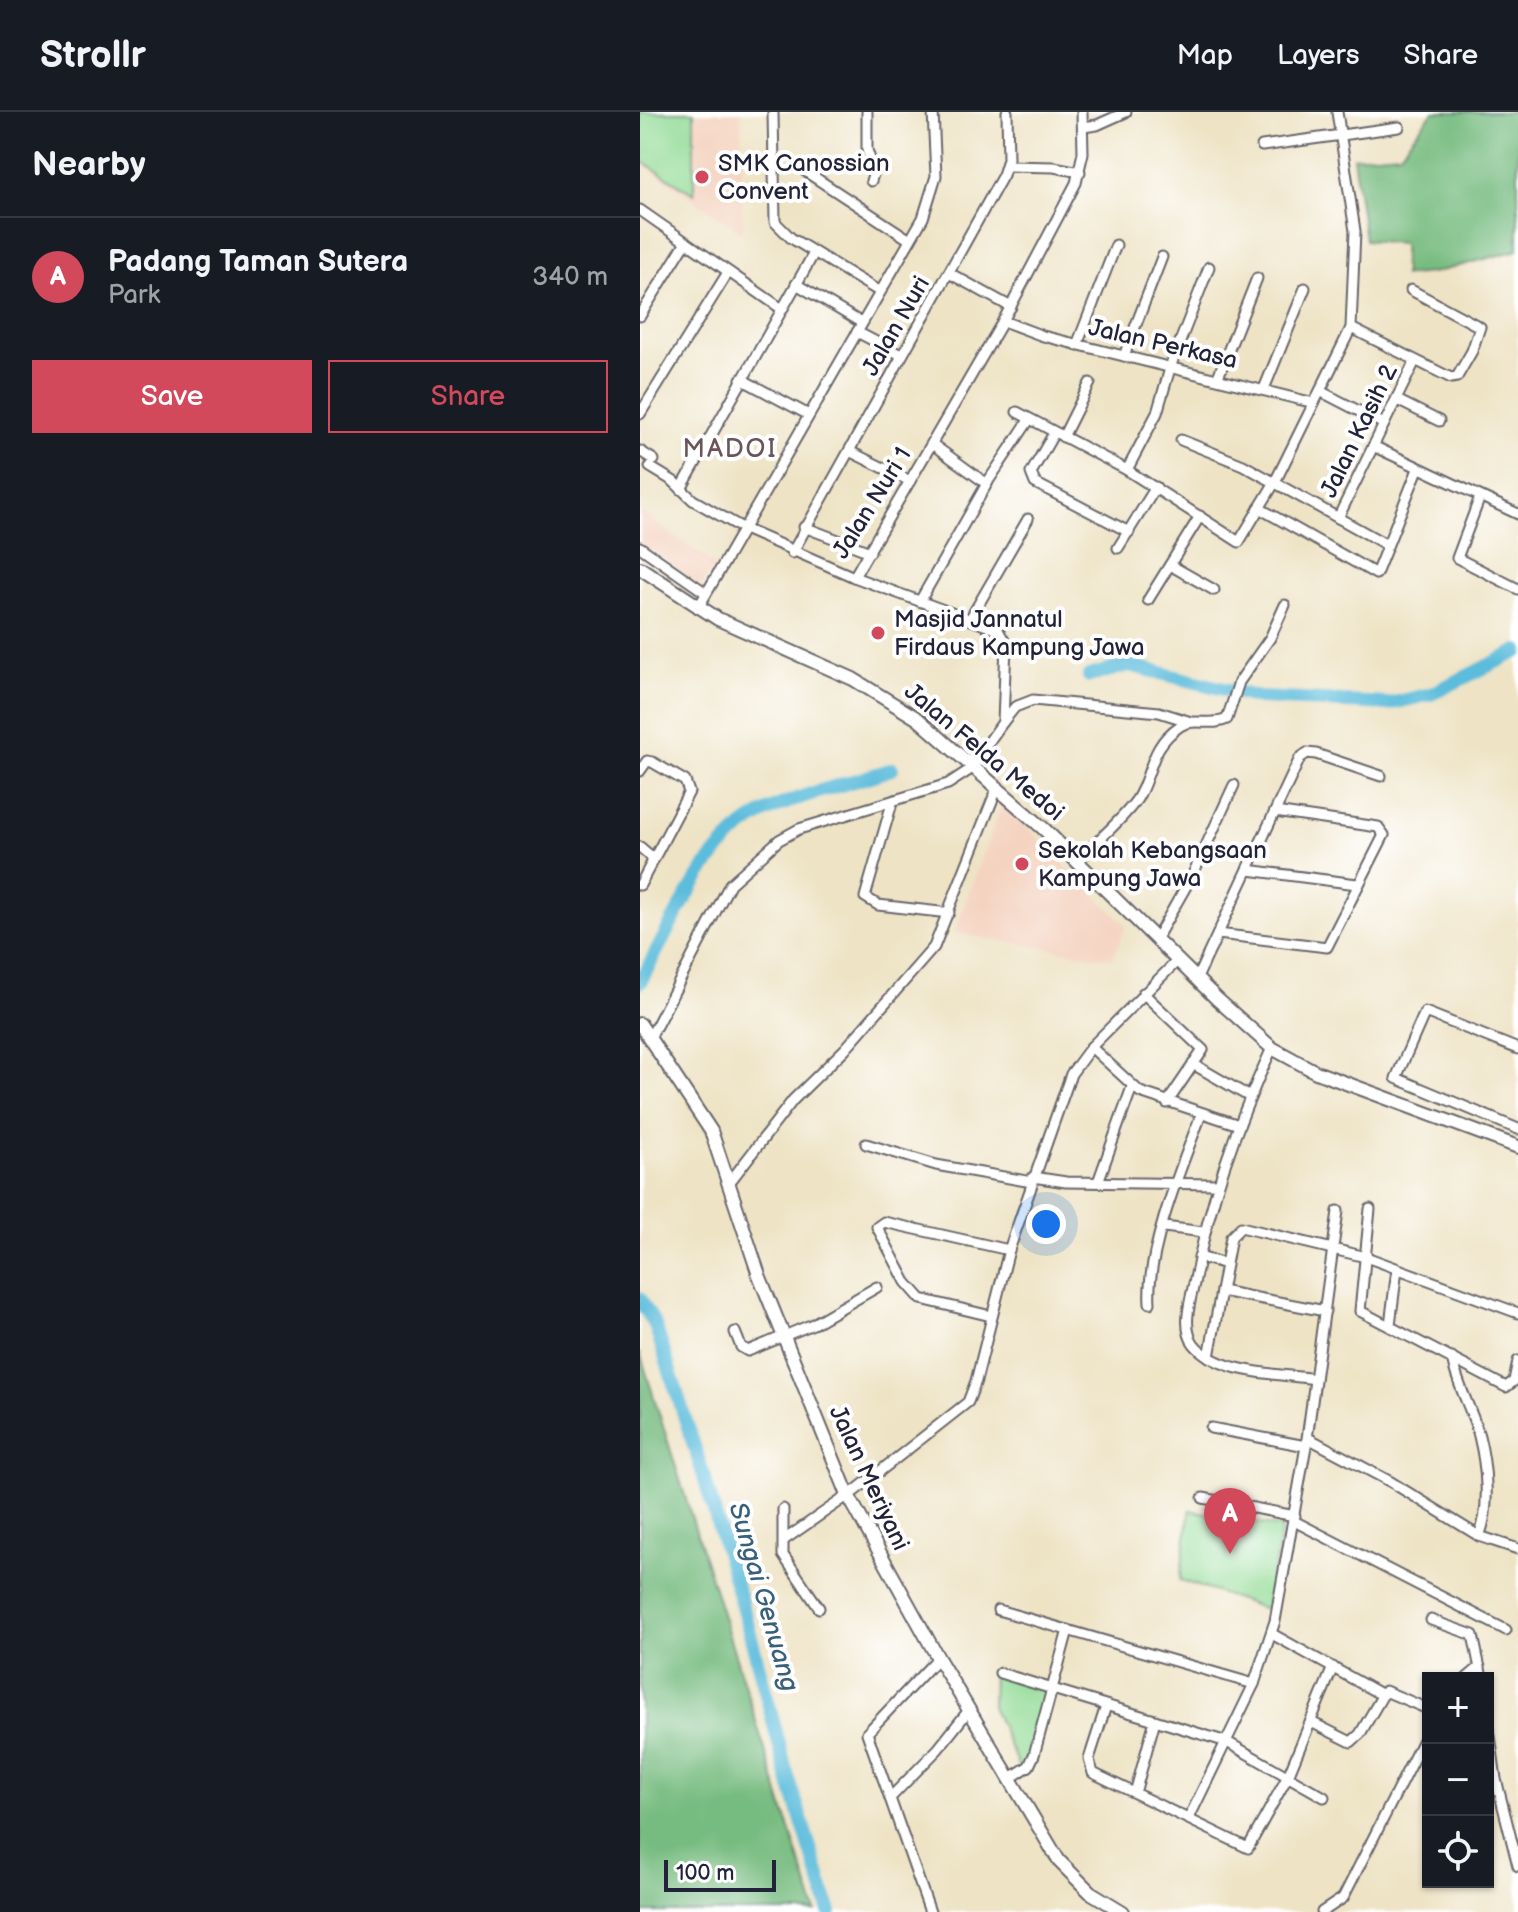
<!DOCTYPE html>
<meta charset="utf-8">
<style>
:root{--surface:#171b24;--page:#242831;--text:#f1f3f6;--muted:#9ea1a6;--line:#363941;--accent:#d1495b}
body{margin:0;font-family:"Balsamiq Sans",sans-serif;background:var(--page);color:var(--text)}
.controls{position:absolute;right:24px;bottom:24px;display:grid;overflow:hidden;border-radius:0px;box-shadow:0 2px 6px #0004}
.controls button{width:72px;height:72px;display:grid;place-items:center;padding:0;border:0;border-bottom:2px solid var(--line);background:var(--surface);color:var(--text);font:40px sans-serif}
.scale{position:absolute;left:24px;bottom:20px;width:112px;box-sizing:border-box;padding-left:8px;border:4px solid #22223b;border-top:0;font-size:22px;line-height:28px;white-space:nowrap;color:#22223b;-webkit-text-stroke:6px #fff;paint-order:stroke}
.you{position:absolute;left:406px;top:1112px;width:28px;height:28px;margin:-20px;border:6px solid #fff;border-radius:50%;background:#1a73e8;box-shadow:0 0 0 12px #1a73e833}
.badge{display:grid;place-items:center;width:52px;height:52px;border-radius:50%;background:var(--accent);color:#fff;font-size:26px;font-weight:700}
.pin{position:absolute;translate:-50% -66px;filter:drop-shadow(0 2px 4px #0008)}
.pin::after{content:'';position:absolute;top:42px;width:28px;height:24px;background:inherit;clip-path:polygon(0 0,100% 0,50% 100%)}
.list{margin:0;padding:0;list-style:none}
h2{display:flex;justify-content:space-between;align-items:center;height:104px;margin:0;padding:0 32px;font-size:34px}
h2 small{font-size:26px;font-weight:400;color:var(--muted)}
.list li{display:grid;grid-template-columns:52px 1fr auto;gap:24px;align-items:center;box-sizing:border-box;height:120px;padding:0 32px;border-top:2px solid var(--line)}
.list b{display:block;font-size:30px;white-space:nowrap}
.list p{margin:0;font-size:26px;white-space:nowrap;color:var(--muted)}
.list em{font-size:26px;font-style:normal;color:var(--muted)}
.actions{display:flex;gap:16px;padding:24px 32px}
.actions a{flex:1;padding:18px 0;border:2px solid var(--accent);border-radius:0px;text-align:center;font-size:28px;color:var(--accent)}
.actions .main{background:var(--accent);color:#fff}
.icon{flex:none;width:44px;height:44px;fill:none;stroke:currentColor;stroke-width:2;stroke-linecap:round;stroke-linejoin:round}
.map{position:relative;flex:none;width:878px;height:1800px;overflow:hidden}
header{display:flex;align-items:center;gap:48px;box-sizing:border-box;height:112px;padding:0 40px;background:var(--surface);border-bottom:2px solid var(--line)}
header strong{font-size:38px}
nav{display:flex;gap:44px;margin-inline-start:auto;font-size:28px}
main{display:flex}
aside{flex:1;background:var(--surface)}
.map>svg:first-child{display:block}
.built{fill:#f4d3c0}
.green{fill:#93db96;stroke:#5a7e68;stroke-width:2}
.forest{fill:#76bb7f;stroke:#4c6e5d;stroke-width:2}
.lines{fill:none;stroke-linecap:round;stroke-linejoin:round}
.river{stroke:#5cbcdb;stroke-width:14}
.street-casing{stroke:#69666b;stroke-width:13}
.secondary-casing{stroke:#69666b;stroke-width:16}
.street{stroke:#fff;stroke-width:9}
.secondary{stroke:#fff;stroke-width:12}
.poi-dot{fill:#d1495b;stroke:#fff;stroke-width:3}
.labels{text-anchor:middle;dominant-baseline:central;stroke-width:8;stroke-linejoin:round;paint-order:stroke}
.poi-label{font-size:24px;fill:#22223b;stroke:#fff;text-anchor:start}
.street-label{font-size:24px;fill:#22223b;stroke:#fff}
.neighbourhood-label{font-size:26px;letter-spacing:2px;fill:#6c5459;stroke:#fff}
.water-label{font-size:26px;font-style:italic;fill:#39607b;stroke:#fff}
</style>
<header>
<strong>Strollr</strong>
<nav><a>Map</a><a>Layers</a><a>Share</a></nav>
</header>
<main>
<aside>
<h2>Nearby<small></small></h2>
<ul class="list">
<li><span class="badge">A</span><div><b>Padang Taman Sutera</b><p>Park</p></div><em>340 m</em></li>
</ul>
<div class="actions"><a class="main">Save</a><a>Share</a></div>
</aside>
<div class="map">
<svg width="878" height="1800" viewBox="0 0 878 1800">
<rect width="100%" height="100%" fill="#fff"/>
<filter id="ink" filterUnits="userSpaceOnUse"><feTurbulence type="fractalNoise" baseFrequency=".0125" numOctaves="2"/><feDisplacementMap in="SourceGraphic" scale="16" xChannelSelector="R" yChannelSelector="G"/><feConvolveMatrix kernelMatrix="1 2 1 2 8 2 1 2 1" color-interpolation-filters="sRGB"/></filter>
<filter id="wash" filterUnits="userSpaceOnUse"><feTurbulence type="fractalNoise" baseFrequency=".006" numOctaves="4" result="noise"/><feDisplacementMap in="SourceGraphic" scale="32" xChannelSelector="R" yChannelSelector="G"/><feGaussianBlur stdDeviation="1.8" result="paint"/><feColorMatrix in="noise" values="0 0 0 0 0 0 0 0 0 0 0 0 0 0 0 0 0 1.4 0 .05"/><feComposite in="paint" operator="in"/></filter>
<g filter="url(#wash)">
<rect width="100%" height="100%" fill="#eee3c5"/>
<!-- built -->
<g class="built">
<polygon points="0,0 101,0 103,121 0,51"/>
<polygon points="0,400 76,453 61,474 0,430"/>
<polygon points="362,691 486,813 473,847 314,821"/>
</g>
<!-- green -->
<g class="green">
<polygon points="0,0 54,0 54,82 0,48"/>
<polygon points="550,1398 642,1416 626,1497 540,1468"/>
<polygon points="353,1560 413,1577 394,1643 381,1660 352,1594"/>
</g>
<!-- forest -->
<g class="forest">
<polygon points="793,0 878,0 878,138 797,160 764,164 763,131 725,128 713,45 760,41"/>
<polygon points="0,1241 176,1800 0,1800"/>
</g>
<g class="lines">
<!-- river -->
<g class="river">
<polyline points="449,564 489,553 619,586 749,592 791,582 878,539"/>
<path d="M0 870C33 812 65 729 128 699 167 680 212 671 252 657"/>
<polyline points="0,1187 15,1213 64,1365 110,1521 145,1655 190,1800"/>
</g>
</g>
</g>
<g filter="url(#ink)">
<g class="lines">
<!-- street casing -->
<g class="street-casing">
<g id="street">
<polyline points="133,0 135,110 151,126 240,180"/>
<polyline points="227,0 227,38 234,59 231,69"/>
<polyline points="443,15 457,13 486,0"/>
<polyline points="622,34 759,15"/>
<polyline points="367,54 414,55 440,60"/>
<polyline points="165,59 270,128"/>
<polyline points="0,98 142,197"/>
<polyline points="309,161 371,195"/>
<polyline points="156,172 222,211"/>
<polyline points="0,204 46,130"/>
<polyline points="363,209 403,224 674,291"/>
<polyline points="711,216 811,266 817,265 832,239 840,215 771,178"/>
<polyline points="217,220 261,243"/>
<polyline points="437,233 476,133"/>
<polyline points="484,244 522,145"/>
<polyline points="578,265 617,166"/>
<polyline points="101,267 169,303"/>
<polyline points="624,277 665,176"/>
<polyline points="680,279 744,312"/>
<polyline points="757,288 799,309"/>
<polyline points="377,300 487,358 599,430 635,370 711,216 715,119 697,0"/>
<polyline points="0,302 87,162"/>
<polyline points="414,321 391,361 395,371 489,420"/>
<polyline points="423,325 450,271"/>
<polyline points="541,328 603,353 747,433"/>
<polyline points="292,332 347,372"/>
<polyline points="733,334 878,402"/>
<polyline points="0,339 14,348"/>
<polyline points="209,339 270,369"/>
<polyline points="10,355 33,369 53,388 104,417 214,465 363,209 436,71 443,41 442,0"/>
<polyline points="487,358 517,301 531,253 569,155"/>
<polyline points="41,377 174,141"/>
<polyline points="840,385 817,446 878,477"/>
<polyline points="619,396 736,462 778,357"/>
<polyline points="698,406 775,249"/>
<polyline points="164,415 230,440"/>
<polyline points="0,435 66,481"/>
<polyline points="478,436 516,375"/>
<polyline points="152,441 363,63 368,47 367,0"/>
<polyline points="530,453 574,478"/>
<polyline points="508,488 560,404"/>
<polyline points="280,489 349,368 389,308"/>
<polyline points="58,496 283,106 296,64 293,0"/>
<polyline points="330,507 388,407"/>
<polyline points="363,610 375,595 393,588 519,600 551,610"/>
<polyline points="0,659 7,649 12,650 45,669 49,680 0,773"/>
<polyline points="252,691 225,785 238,793 309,801"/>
<polyline points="0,735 14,747"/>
<path d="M437 750C456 729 481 710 497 687 513 661 509 635 540 614 554 605 572 615 587 607L599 570 630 526 645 493"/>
<polyline points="608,758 717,772"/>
<polyline points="578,822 687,835 744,723 738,715 635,700"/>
<polyline points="516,827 553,762 594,673"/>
<polyline points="557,866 660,646 667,641 676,642 741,664"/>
<polyline points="503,881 563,938 527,991"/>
<polyline points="11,924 90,772 139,728 159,717 308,672 328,659 363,610 366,532 358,518 214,465"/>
<polyline points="451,935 500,980 599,1013"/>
<path d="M632 936C597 1011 570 1086 555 1167 551 1186 541 1216 554 1232 579 1263 639 1261 675 1267"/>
<polyline points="878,937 785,900 756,966 878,1017"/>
<polyline points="553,952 610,985"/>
<polyline points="226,1032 296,1053 392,1070"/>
<polyline points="393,1065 426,1070 576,1072"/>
<polyline points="458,1070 492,975"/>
<polyline points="89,1071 153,988 205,937 294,835 358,674"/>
<polyline points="730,1097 720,1199 866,1275 874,1269 878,1249"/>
<polyline points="524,1115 564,1120"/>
<polyline points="559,1145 586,1152"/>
<polyline points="581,1179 685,1199"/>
<path d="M510 1191C506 1140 542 1053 561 1003"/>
<polyline points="351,1204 281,1187 266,1170 237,1115 244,1110 369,1138"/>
<polyline points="750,1213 757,1157"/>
<polyline points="95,1220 101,1235 108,1239 173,1212 237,1175"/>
<polyline points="569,1245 591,1125 601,1115 726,1145 878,1201"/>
<path d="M812 1246C817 1274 832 1297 839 1324 846 1352 851 1397 839 1424"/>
<polyline points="571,1316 666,1334"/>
<polyline points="668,1326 751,1370 839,1424 878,1437"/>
<polyline points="563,1386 655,1404"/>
<polyline points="143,1397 143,1443 179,1496"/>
<polyline points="654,1409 866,1518"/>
<polyline points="144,1428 216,1378 328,1290 336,1269 369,1138 431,962 451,935 538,848"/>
<polyline points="358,1498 614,1572"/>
<polyline points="791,1508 833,1523 842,1566"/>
<polyline points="632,1522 742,1583"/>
<polyline points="360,1561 587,1630 684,1685"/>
<polyline points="827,1566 840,1555"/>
<polyline points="466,1594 449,1647 453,1661 608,1736 648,1664 693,1555"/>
<polyline points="848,1609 856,1667 878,1754"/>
<polyline points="671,1610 711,1630 720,1622 745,1579 788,1597"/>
<polyline points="369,1667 389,1654 394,1643 428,1518"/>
<polyline points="495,1681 515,1608"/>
<polyline points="250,1686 298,1637 329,1598"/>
<polyline points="549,1706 614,1572 635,1509 666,1334 698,1099"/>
<polyline points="290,1800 227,1621 298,1546"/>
<polyline points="682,1800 703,1786 788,1618"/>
</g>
</g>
<!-- secondary casing -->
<g class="secondary-casing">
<g id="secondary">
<polyline points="0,456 78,507 213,567 278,607 404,717 577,887 632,936 676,960 878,1035"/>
<polyline points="0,912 71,1019 119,1163 208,1383 298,1546 419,1749 450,1780 483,1800"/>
</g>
</g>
<!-- street -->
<use href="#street" class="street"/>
<!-- secondary -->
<use href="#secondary" class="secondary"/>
</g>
</g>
<!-- markers -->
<g class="poi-dot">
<circle cx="62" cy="65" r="8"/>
<circle cx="238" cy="521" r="8"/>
<circle cx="382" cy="752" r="8"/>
</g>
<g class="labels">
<!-- poi labels -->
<g class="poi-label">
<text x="78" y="51">SMK Canossian<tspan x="78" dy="28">Convent</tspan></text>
<text x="254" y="507">Masjid Jannatul<tspan x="254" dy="28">Firdaus Kampung Jawa</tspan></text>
<text x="398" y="738">Sekolah Kebangsaan<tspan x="398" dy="28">Kampung Jawa</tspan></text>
</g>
<!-- street labels -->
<g class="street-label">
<text transform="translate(256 214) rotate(-60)">Jalan Nuri</text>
<text transform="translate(523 232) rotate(13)">Jalan Perkasa</text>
<text transform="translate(719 319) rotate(-64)">Jalan Kasih 2</text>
<text transform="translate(232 391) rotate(-58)">Jalan Nuri 1</text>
<text transform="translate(344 640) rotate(40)">Jalan Felda Medoi</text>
<text transform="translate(229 1366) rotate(65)">Jalan Meriyani</text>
</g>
<!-- neighbourhood labels -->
<g class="neighbourhood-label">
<text x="90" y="337">MADOI</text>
</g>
<!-- water labels -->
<g class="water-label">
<text transform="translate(123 1485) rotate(74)">Sungai Genuang</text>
</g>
</g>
</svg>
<div class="controls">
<button>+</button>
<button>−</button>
<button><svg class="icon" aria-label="locate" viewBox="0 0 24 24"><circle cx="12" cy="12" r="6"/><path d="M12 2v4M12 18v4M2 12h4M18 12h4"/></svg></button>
</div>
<div class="scale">100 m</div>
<div class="you"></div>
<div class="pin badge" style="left:590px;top:1442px">A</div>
</div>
</main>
